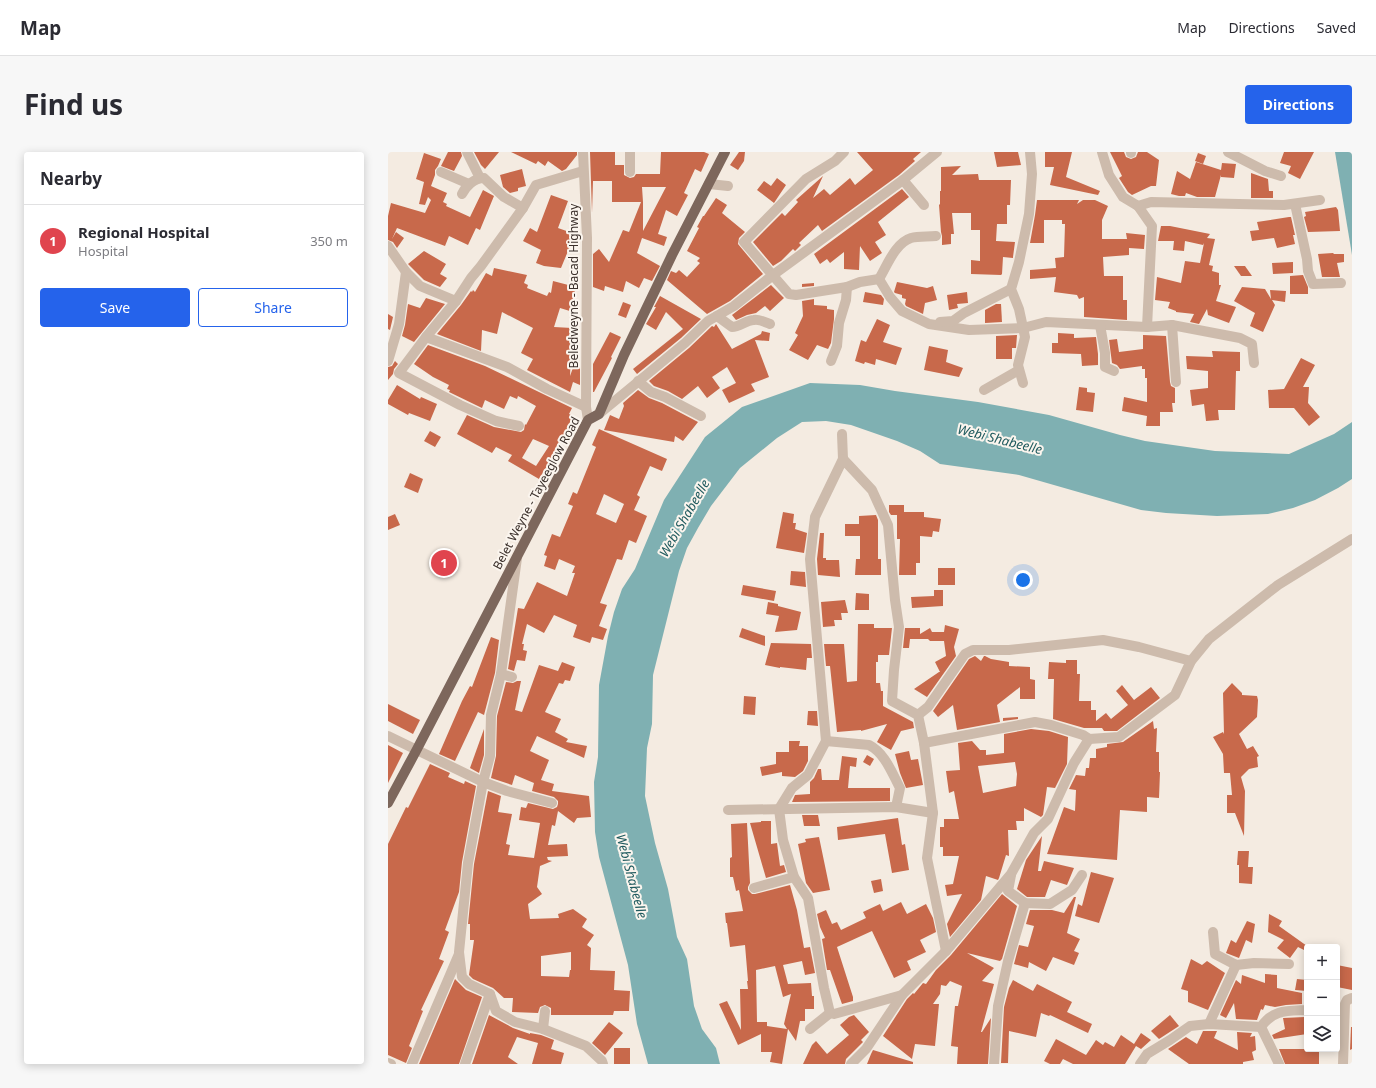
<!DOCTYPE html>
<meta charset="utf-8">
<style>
:root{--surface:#fff;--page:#f7f7f7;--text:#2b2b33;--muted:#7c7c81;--line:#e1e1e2;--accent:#2563eb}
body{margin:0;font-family:"Noto Sans",sans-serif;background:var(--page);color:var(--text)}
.controls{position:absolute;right:12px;bottom:12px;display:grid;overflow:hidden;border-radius:4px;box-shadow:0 2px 10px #0003}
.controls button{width:36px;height:36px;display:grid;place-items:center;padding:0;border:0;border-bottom:1px solid var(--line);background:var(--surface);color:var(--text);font:20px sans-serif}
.you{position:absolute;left:635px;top:428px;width:14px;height:14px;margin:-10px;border:3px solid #fff;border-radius:50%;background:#1a73e8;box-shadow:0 0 0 6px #1a73e833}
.badge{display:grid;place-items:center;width:26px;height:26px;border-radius:50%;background:var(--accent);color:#fff;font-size:13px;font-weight:700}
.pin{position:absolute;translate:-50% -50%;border:2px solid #fff;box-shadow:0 1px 4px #0006}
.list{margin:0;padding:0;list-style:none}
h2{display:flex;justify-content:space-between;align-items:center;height:52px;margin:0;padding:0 16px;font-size:17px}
h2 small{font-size:13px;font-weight:400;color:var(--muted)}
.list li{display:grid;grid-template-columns:26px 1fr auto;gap:12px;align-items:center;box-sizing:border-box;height:72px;padding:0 16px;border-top:1px solid var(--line)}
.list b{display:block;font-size:15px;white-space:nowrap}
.list p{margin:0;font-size:13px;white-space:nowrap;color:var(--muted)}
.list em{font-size:13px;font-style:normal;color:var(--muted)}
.actions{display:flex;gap:8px;padding:12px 16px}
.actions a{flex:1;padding:9px 0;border:1px solid var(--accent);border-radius:4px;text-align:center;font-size:14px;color:var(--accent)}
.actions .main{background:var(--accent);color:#fff}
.icon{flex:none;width:22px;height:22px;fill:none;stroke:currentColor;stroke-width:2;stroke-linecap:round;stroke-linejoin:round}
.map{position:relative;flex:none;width:964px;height:912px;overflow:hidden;border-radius:4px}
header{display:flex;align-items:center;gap:24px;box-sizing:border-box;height:56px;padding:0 20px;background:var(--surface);border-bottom:1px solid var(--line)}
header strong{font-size:19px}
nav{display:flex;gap:22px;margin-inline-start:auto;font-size:14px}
.intro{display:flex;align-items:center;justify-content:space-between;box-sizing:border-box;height:96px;padding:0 24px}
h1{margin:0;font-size:28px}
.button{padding:10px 18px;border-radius:4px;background:var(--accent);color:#fff;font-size:14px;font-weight:700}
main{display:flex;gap:24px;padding:0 24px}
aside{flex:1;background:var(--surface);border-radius:4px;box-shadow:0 2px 10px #0003}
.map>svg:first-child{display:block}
.water{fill:#7fb0b2}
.building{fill:#c8694b;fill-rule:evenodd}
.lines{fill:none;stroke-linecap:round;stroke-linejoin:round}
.minor{stroke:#cdbbac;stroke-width:10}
.major{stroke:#7d675c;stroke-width:10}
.labels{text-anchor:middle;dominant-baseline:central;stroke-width:4;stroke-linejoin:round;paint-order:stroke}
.street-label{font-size:12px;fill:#3b302b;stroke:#fbf5ee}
.water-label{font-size:13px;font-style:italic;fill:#1f5a5e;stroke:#fbf5ee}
</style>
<header>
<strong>Map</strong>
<nav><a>Map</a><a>Directions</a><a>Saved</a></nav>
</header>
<div class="intro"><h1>Find us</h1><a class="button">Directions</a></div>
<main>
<aside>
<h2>Nearby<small></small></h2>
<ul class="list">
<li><span class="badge" style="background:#e0444e">1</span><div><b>Regional Hospital</b><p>Hospital</p></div><em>350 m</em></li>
</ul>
<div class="actions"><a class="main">Save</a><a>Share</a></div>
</aside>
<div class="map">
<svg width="964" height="912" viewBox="0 0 964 912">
<rect width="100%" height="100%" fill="#f4ebe1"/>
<!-- water -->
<g class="water">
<polygon points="947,0 964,0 964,103"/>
<polygon points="422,231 472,233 507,239 590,250 661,263 732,283 757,289 827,299 901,302 946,282 964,270 964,327 950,336 927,348 905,356 880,362 829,364 778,361 753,358 631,323 552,312 532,299 509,289 463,273 438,269 414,270 389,286 352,316 323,354 310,376 299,396 291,419 265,523 264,572 259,596 257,644 267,691 280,737 289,785 299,807 306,854 314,877 328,896 332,912 260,912 249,872 240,813 211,705 207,680 206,630 210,605 211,533 220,484 226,460 234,437 247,417 276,348 317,285 354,255"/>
</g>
<!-- building -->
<g class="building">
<polygon points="60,0 73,0 74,4 66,19 53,14"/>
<polygon points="86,0 111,0 97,17 93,13"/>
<polygon points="123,0 189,0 189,3 178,17 174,19 160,9 157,14 150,9 148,12"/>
<path d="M202 0H227V13H236V23L242 26 246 25 248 22H272L273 0H316L321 2 313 20 307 17 296 41 300 43 289 64 278 58 270 82 279 85 276 94 254 86 249 101 272 114 264 129 256 126 251 136 238 129 235 140 217 134 216 139 205 135V102L211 97 221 110 235 78 241 80 253 50H224V29H205L204 61ZM254 35H278L255 79V50Z"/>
<polygon points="351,0 357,0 356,9 350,18 342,13"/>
<polygon points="469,0 533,0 525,7 527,9 511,23 434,79 430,73 411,91 413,93 407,99 405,97 393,109 385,114 365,90 394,61 397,64 410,50 408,48 435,24 425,46 436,37 442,43 462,26 467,33 485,18"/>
<polygon points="606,0 630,0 633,13 609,15"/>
<polygon points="657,0 684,0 678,25 712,39 710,43 662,33 666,15 657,15"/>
<polygon points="722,0 736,0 738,5 743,7 748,5 750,0 759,0 771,8 768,34 763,34 744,43 740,40 731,26 734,24"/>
<polygon points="896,0 926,0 912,27 900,21 903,14 892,11"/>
<polygon points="36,1 53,7 50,14 47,18 47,23 43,34 59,41 55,50 59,52 58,54 82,65 95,38 106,44 92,78 88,76 80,93 61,84 57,94 9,76 4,87 8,80 16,86 9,96 5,90 0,88 0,64 3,51 37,61 43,48 40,45 37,53 31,52 36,30 28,27"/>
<polygon points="810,1 818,4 815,12 807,9"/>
<polygon points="808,10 833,18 834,11 848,12 846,26 833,25 833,23 827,45 809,45 798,41 797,44 791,44 783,42 789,19 802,27"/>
<polygon points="573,14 564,23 590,22 591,28 623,28 622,53 619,53 619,72 609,72 608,89 627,90 625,105 625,106 615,105 614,122 613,123 583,122 583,108 592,109 592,78 583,78 583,61 564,61 566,82 563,82 563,92 554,93 554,84 553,80 551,53 552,52 552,39 553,39 553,15"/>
<polygon points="134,17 138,34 130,36 130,39 122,41 115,35 112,23"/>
<polygon points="863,21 880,27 881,39 885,39 885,46 863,46"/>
<polygon points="389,26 398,33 386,51 369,38 376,29 383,34"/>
<polygon points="514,37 521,45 490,70 498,83 487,90 494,101 482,109 472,94 471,118 456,117 456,100 442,111 439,107 432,112 426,102"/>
<polygon points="163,43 180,49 170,76 187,82 173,116 156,114 148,111 153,98 135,89 142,76 149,80"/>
<polygon points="328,46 339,53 334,61 357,80 351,86 350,92 375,122 342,149 319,162 279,128 283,119 288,121 291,118 299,125 312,111 309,109 312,106 299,99 311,76 309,75 315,64 316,64"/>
<polygon points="649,48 691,48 689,52 695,48 707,48 720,54 714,68 714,87 739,87 738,81 757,83 756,97 741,96 741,103 715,105 716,124 735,124 735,148 739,148 739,168 696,165 696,145 691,147 689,143 666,140 668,125 642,127 642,118 668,116 667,106 676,105 677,72 674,72 674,68 656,68 656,91 642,91 647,63"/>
<polygon points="948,55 950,58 952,79 920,80 916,65 918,64 917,60"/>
<polygon points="901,65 903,65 907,83 905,83 907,92 889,96 886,86 864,89 862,79 871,78 869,70"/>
<polygon points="773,74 782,74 822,82 819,86 827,87 821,113 825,114 824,119 831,121 831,133 833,133 828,149 848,155 841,171 820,163 819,157 811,172 802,170 806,162 788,160 788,159 780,156 782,150 767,148 769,125 793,131 797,109 812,111 816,91 815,93 797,89 796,99 785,98 786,89 770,89"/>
<polygon points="36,99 58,112 52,122 59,126 52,135 36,128 20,112"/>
<polygon points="945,101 946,102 956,102 956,110 949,111 952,125 934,125 930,102"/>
<polygon points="905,110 905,121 885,122 884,111"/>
<polygon points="846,114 857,114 864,124 853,124"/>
<polygon points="106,116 139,123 136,131 140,133 139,136 159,144 161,140 163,141 165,129 188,135 184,150 188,151 185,160 172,156 166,175 184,176 182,224 186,213 192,215 192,233 185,230 182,240 139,218 145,207 133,201 145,176 114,160 109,182 94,178 93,199 49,182 73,153 83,139 84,140 85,138 87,140 98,121 104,124"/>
<polygon points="915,123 920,135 920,142 902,142 902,124"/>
<polygon points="509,130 539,136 545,134 549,148 537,151 535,162 518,154 517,152 518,147 514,146 514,143 507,141 506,140"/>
<polygon points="426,131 426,134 414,135 414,132"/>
<polygon points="383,133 396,146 382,159 377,154 368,161 359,163 348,168 344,163"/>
<polygon points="854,135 877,137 883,147 882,138 898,139 897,150 884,148 887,153 875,180 862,174 867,161 846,149"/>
<polygon points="477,140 493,143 496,147 495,153 475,150"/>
<polygon points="579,140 580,151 569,152 570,156 561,158 559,143"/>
<polygon points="272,144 313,167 293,186 249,222 245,217 295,177 278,160 268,178 258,172 268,155 266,155"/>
<polygon points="38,146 57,152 26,190 14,184 17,173 20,152 32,156"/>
<polygon points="426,147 426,153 439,154 439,157 446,158 446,167 443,191 440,197 429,193 420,208 401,198 410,183 407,181 415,164 414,149"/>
<polygon points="235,150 243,153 238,166 230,163"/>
<polygon points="608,152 613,152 614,170 597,171 597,158"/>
<polygon points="0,162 5,165 2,178 0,177"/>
<polygon points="489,167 502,173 495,190 514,196 508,213 488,207 487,213 477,210 476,212 467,209 473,188 478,190"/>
<polygon points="328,172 344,197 373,182 374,179 382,181 381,189 367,188 381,225 363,232 367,239 341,251 334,238 348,231 339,215 324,225 332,236 319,246 310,234 294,247 280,239 266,234 261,229 301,196 324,174 326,175"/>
<polygon points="222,180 233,185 223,205 224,206 206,240 205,240 205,212"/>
<polygon points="670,181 686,182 686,186 708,185 710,202 710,213 694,214 693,202 664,201 664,191 670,191"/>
<polygon points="629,183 628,196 624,196 624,207 608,207 608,184"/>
<polygon points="755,183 778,184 782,230 783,234 787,236 787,251 784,251 785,260 772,260 772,274 758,274 759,264 734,259 736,245 759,250 759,226 757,226 757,217 754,217 754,214 732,217 729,213 724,211 721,188 729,187 731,200 755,197"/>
<path d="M40 193 97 214 184 256 181 262 185 264 181 272H182L174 288 172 287 162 309 151 327 120 309 124 303 108 295 104 301 69 282 79 263 106 275 133 280 136 278 137 272 138 273 148 254 130 244 129 247 122 244 116 257 97 248 94 256 61 240 62 238 59 237 61 233 45 225 26 212ZM145 287 161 294 148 314 134 306Z"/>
<polygon points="541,194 560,198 558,210 575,216 571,225 536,218"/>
<polygon points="824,199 852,200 852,219 848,219 847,258 830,258 831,268 818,269 816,252 804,254 802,238 820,236 820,219 799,217 798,204 825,205"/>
<polygon points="913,206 927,213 915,235 921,235 920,251 932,265 921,274 906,256 881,256 880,238 896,237"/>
<polygon points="7,209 10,212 6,217 5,222 0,228 0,215 4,214"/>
<polygon points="9,233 32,247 33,245 49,252 42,269 21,261 20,263 0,252 0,248"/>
<polygon points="691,235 699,236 699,240 707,241 705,260 688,258"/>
<polygon points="250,238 261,246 274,251 310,270 295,289 287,284 286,290 216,278 222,263 231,267 236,254 235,251"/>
<path d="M211 277 279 307 274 319 262 314 249 343 252 345 246 358 259 364 248 391 241 388 234 408 229 407 212 451 219 453 211 474 219 477 215 488 204 485 202 491 185 485 189 473 166 463 156 481 139 472 134 492H136L135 498 139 499 137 509 129 508 126 519 120 517 130 456 136 457 149 430 179 444 187 421H184L187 414 171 407 167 418 156 414 159 404 156 403 164 382 172 385 185 354 180 352 185 340 189 342 208 295 204 293ZM216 342 236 352 228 371 208 362Z"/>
<polygon points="42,279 53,285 47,295 36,289"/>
<polygon points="22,321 35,327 30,341 16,335"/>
<polygon points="501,353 516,353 516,360 536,360 536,365 553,367 551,380 545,379 544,385 532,384 532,411 528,411 528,423 511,423 512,387 509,387 509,363 503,363 501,360"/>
<polygon points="395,360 406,362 405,371 408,371 407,377 419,381 416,401 388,396"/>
<polygon points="7,362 12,373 0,378 0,365"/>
<polygon points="488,363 490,368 490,407 493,407 493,423 467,423 468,407 472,407 472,384 457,384 457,372 471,372 471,364"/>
<polygon points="432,381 436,381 435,406 438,406 438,408 451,408 452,425 430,423 429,407"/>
<rect x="550" y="416" width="17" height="17"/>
<polygon points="403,419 417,420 418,435 402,433"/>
<polygon points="355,433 388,439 386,449 353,443"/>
<polygon points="546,438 555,438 555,454 524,456 523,445 546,444"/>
<polygon points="468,441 481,442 481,458 467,458"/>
<polygon points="457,448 460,461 453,461 454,468 446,468 447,474 435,475 433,450"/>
<polygon points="380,450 390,452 390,454 413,460 409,478 387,480 391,464 378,462"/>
<polygon points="470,472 486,472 486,476 504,476 501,503 490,503 490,510 488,510 488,531 492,531 493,539 495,539 495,554 525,570 526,576 513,579 503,598 489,590 499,572 473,579 473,578 449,580 442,514 438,514 436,492 456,492 459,530 469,529"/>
<polygon points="557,473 571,477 566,495 568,504 539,545 526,537 551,520 552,520 547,510 558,504 556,489 542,489 540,487 522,487 521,496 515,496 517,476 532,476 532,482 542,476 544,480 556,480"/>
<polygon points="354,476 377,484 377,494 351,485"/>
<polygon points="103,485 111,488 107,521 96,563 90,560 67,609 51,602 74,549 82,534 84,535"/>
<polygon points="383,491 423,492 424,506 419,506 418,518 392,515 392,516 377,513"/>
<polygon points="587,504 593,509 596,504 597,504 603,507 621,510 621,514 642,515 642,527 647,528 647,547 632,547 632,535 609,553 612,570 569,578 565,553 550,565 545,559 581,507"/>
<polygon points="678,508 689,508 689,522 692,522 691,549 703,549 703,558 708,558 708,569 718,561 723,567 740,553 728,539 734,533 746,548 763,535 772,546 729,579 716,579 714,576 696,576 665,567 666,527 660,527 661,510 678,511"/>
<path d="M174 510 187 515 182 529 177 528 175 532 171 531 157 560 173 567 167 580 180 587 178 590 199 594 196 606 149 584 142 599 161 608 153 628 166 632 164 639 201 644 203 665 189 666 186 671 170 659 167 674 164 673 160 693 179 692 180 704 159 705 160 708 164 709 152 714 149 735 154 742 140 752 142 767 171 766 170 762 185 757 199 767 194 775 206 783 199 793 203 796 202 818 227 819 226 838 242 839 241 859H226L225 863H163V856L157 853 152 855 150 861 124 860 125 846H116L105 836 85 827 81 823 86 788H82V772H80L86 712 100 639 113 644 110 660 124 662 118 692 122 693 120 703 146 706 152 671 131 668 133 655 138 656 140 651 165 657 169 655 170 652V649L166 645 144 639 146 631 127 623 124 633 103 626 108 604 109 564 118 530 125 531 129 529H133L127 558 134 560 151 513 170 519ZM183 800V818H182L181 825 153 824V804Z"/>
<polygon points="844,531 854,541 854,543 869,544 870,548 869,565 851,582 859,597 865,594 871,604 869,605 870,615 861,617 853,625 857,639 856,684 847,661 839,661 839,643 844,643 842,621 836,621 835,602 825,585 835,580 836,582 835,541"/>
<polygon points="356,544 368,545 367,563 355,562"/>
<polygon points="0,552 32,568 25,582 0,569"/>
<polygon points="420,559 429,559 430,574 419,573"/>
<polygon points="630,565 630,567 615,569 615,566"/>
<polygon points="765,569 766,577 769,576 768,600 771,600 771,620 772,620 771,646 759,645 759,660 732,658 729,708 659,702 676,655 687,659 688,638 681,637 688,623 697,624 698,616 701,616 702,606 708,606 708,597 719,595 719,592 735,590"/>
<polygon points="96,577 96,603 91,621 82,616"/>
<path d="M643 577 661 579 680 585 679 612 667 636 659 635 655 663 653 665 636 656V669H628L629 678H620L621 704 618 703 611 726 610 728 598 724 593 748 562 785 559 772 574 742 559 744 557 733 565 732 571 704H555V695H552V675H556V667H571L566 639 561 641 558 619 572 618 570 591 584 589 592 598H598V603L616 601V582ZM627 610 629 622 628 634 595 641 590 614Z"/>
<polygon points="401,589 412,589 411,594 420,594 420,609 415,619 407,625 394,624 394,620 374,624 372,615 388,612 388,600 401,600"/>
<polygon points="0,593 15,601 0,631"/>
<polygon points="521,599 523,608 530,607 535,633 518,636 512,621 507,602"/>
<polygon points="479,603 486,607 482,614 475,610"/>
<polygon points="454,604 469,606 468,615 462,614 460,636 502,636 502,649 404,650 407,643 422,642 422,630 426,626 430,617 433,617 434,628 451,628"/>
<polygon points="42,612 62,621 60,625 76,632 77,629 88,634 74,710 71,740 57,778 61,780 51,807 56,809 33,858 35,859 21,894 24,896 18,911 0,903 0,692 18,655 20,656"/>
<polygon points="414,663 430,663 432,674 416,674"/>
<polygon points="510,666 514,693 517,692 521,718 504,721 497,682 450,688 449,675"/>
<polygon points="373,669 383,669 383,692 389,691 392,714 396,713 398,720 378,726 362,671 373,670"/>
<path d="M359 671 362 731 360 735V738L364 742H367L402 733 409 758 416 796 422 795 427 821 417 823 414 809 395 813 400 832 423 831 424 844H426V857H417V869H412L408 889 400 877 394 912 382 910 384 900H373V882L350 893 331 852 339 849 353 878 352 837H360L359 829H360L357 793 342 795 339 771H338L337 761 355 759 351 738 348 739 345 725H342V706L344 705 343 672ZM387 814 395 845 403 842 396 872 399 877 379 874V870H369L368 818Z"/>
<polygon points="654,684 650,719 653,719 656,709 686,716 679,733 663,728 657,745 639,745 629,737 638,708"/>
<polygon points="431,685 442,738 425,741 418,731 410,692 418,690 417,687"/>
<polygon points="850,699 861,699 860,715 865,715 864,732 851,731 851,713 849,713"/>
<polygon points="703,720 726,726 711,771 687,764 690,752 694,754"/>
<polygon points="493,727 495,739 486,741 483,729"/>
<polygon points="614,742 629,754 614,807 612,809 579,801 606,816 594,829 606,832 593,880 594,880 603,866 600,912 569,912 570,895 563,894 567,854 570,854 574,834 562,829 558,834 553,833 552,842 545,852 551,852 547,894 527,892 524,907 495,884 519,847 525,841 526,842 535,831 538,832 548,818 563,803"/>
<polygon points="686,745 688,745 679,781 692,787 686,799 691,801 686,813 665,805 658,819 641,810 640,816 626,812 631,793 640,795 646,774 638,772 642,758 664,758 676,761"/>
<polygon points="513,750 519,762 538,752 545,766 548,780 532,788 538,800 519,809 523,818 506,826 484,779 449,795 465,845 465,849 454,852 442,818 439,818 434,787 437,786 432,775 429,762 438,758 444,772 449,770 453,778 478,766 475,760 492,752 495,759"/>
<polygon points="881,762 894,769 891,774 919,794 916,798 910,795 902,806 889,796 896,788 880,780"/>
<polygon points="859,769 867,772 864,791 858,788 851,806 838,801 843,788 848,791"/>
<polygon points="803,807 814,813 819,809 837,821 820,858 800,850 800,839 793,837"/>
<polygon points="949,813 964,816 964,838 949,835"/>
<polygon points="877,822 889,823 889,836 914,841 914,852 898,853 887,855 877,853 875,858 873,857 869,868 848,867 846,851 838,866 832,863 848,828 853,832 854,823 877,831"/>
<polygon points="67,827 78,838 94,845 71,912 31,912"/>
<polygon points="909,827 919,828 919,839 907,838"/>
<polygon points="625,828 645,839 649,832 684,850 679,860 704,872 700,881 662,863 661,864 653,861 648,885 621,879 620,911 613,911 616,855 621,836"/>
<polygon points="101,863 125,876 142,882 142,881 153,883 166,888 163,897 176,901 173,912 144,912 150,891 129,885 120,905 130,912 84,912"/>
<polygon points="466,863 481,880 473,888 475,890 458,907 457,912 415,912 424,893 428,889 439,902 461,883 452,873 461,865"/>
<polygon points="782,863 791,874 771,887 763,879"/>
<polygon points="917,865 919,882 886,887 884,883 897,877 895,866"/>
<polygon points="221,870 235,881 217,903 204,891"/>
<polygon points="963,875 964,875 964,897 962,898"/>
<polygon points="815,879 829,879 826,886 850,898 849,880 864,881 862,885 867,884 868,898 864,900 866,908 855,910 855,912 801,912 780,897 798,885 809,892"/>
<polygon points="753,881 763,888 753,897 748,894 737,912 685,912 675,907 672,912 662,912 656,909 668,887 698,903 708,888 715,893 717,890 726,895 733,883 746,892"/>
<rect x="226" y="896" width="16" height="16"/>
<polygon points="891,897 931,897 931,912 897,912"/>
<polygon points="485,898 525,910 525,912 479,912 483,902"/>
</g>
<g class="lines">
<!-- minor -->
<g class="minor">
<polyline points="79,0 92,26"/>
<polyline points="195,0 199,86 198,255 200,268"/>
<polyline points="242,0 242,20"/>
<polyline points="456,0 447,9 418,27 356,90 401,142 408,143 459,135 472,130 491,127"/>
<polyline points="714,0 721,23 735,45 750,54 764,74 759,175"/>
<polyline points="743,0 743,1"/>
<polyline points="840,0 877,19 893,24"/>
<polyline points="53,20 81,32"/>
<polyline points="515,28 536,53"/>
<polyline points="321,32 340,34"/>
<path d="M74 42C78 34 86 26 96 26L116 45 135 56"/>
<polyline points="907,52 919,107 920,119 925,132 953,131"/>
<polyline points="750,54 763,50 896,53 932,48"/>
<polyline points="0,94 18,120 32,134 68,149"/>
<polyline points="491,127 502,145 514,159 541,172 581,178 635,176 658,170 759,175 784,173 852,186 864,192 866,211"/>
<path d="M491 127C499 114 507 91 523 86 531 84 540 85 548 84"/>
<path d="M329 164 344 175C352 175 358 168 366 168 371 167 377 170 382 172"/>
<polyline points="552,170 565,169 576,161 623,137"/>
<polyline points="712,173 717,201 717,215 726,219"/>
<polyline points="784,173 788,230"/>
<polyline points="38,185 119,215 159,237 198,255"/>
<polyline points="0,209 11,172 18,120"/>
<polyline points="443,209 449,194 451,171 458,148 459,135"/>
<polyline points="250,229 263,240 277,245 313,264"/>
<polyline points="635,231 630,213 637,185 631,157 623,137 631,110 641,62 644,22 642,0"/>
<polyline points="596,238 631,218"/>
<polyline points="211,262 297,191 320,169 346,154 385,123 515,28 549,0"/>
<polyline points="131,274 108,269 72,253 11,221 38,185 68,149 83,126 93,114 135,56 148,33 195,19"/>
<polyline points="454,282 455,307"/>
<polyline points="129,406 113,522 103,563 102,604 95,630 80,711 71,800 74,825 81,832 102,842 108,859 127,870 155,877 198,894 214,909 215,912"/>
<polyline points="113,522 124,525"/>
<polyline points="530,563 540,555 577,502 585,498 621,498 715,488 751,495 803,509"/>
<polyline points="0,584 95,630 119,639 164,651"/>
<path d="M438 589 481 593C497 601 504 621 512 636L508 655"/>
<polyline points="536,591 647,570 663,573 695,583 701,587 731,585 787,543 803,509 821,487 890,433 964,387"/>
<polyline points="340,658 508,655 545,661"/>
<polyline points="623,723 620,739 637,751 662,752 684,738 694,723"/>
<polyline points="366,736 406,725"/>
<polyline points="825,780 827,802 848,813 866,811 901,812"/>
<polyline points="442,861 436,836 420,746 406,725 395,688 391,657 404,636 420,623 438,589 422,407 427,365 455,307 484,338 500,373 507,448 511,475 506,518 504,549 530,563 536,591 545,661 539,706 558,799"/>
<polyline points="442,861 446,862 514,843"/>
<polyline points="821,872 848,813"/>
<path d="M873 875C885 857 900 859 919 858"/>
<polyline points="873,875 891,912"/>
<polyline points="155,877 157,859"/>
<polyline points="422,877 442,861"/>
<polyline points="0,911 3,912"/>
<polyline points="24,912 71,802"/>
<polyline points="77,912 102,842"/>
<polyline points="463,912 478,897 514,843 558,799 623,722 646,681 660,667 686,611 701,587"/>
<polyline points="606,912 610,854 620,809 637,751"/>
<polyline points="752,912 759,902 782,888 802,874 821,872 873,875"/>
<polyline points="955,912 957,852 959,848 964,846"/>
</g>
<!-- major -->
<polyline class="major" points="0,651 28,599 200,268 211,262 236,203 284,103 337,0"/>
</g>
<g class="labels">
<!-- street labels -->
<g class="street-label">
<text transform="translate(185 134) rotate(-90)">Beledweyne - Bacad Highway</text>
<text transform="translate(148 341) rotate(-62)">Belet Weyne - Tayeeglow Road</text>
</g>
<!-- water labels -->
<g class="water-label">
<text transform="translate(612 287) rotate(14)">Webi Shabeelle</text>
<text transform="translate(296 366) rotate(-60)">Webi Shabeelle</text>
<text transform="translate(244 724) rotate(75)">Webi Shabeelle</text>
</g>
</g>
</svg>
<div class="controls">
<button>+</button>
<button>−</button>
<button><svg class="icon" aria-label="layers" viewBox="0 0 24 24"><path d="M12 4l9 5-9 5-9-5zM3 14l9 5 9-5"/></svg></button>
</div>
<div class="you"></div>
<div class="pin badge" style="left:56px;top:411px;background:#e0444e">1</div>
</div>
</main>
